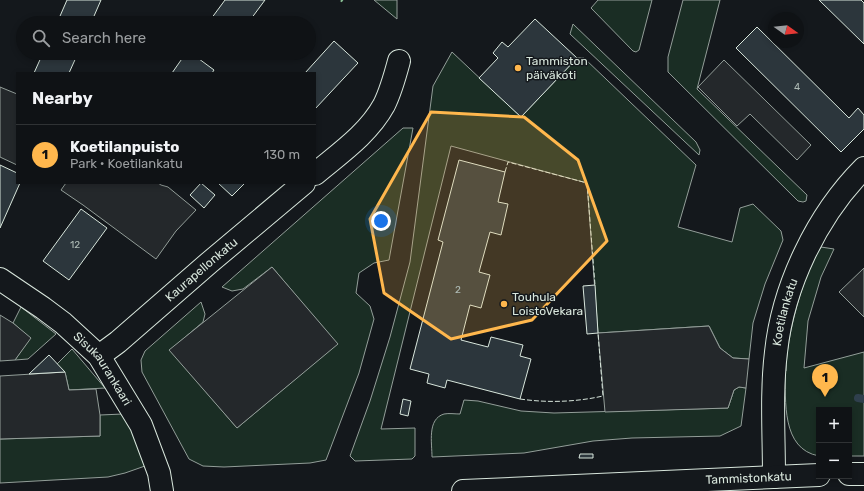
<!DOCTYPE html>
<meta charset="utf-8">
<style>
:root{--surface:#0f1215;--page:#1d2022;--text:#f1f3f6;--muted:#9b9ea0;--line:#2f3234;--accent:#ffb74d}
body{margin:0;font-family:Rubik,sans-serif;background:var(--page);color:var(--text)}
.controls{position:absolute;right:12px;bottom:12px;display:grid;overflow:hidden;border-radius:0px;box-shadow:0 2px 6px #0003}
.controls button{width:36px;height:36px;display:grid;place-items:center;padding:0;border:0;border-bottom:1px solid var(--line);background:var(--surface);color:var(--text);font:20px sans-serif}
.compass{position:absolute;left:768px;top:12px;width:36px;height:36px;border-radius:50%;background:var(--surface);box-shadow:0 2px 6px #0003;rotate:105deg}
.you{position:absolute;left:381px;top:221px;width:14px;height:14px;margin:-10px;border:3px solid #fff;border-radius:50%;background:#1a73e8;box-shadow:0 0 0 6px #1a73e833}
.badge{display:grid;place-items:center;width:26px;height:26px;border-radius:50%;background:var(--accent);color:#111;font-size:13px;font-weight:700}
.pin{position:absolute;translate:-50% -33px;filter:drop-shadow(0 1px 2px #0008)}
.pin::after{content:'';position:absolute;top:21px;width:14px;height:12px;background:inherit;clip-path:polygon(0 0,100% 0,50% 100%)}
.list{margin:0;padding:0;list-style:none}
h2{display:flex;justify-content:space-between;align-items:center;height:52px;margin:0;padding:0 16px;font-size:17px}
h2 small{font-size:13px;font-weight:400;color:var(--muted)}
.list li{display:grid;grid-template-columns:26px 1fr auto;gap:12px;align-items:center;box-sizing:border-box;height:60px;padding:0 16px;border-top:1px solid var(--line)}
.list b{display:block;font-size:15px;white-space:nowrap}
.list p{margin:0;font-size:13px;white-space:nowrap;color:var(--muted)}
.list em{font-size:13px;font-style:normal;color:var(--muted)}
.icon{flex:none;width:22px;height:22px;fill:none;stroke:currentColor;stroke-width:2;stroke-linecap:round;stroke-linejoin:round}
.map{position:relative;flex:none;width:864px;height:491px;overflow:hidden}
.search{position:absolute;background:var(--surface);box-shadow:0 2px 6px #0003;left:16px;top:16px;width:300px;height:44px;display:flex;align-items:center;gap:10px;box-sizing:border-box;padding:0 14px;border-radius:22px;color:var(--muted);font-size:15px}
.panel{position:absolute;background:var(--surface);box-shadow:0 2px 6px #0003;left:16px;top:72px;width:300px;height:112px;border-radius:0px}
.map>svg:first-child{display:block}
.green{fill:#1a2d24;stroke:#939e99}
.parking{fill:#24282b;stroke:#939e99}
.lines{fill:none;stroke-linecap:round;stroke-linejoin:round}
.stream{stroke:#2f3f4d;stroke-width:8}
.building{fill:#2c363c;stroke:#d8e6dc}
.street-casing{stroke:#d8e6dc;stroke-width:24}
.secondary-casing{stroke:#d8e6dc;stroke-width:24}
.street{stroke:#14181c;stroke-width:22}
.secondary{stroke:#14181c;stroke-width:22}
.hedge{stroke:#8ac095;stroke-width:3;stroke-dasharray:2 3;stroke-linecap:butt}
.fence{stroke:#d8e6dc;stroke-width:1;stroke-dasharray:5 2;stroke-linecap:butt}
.marked{fill:#ffb74d;fill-opacity:0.2;stroke:#ffb74d;stroke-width:3;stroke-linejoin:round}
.poi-dot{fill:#ffb74d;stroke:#14181c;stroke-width:1.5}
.labels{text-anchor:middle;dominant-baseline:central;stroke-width:3;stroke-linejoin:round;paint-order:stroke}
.number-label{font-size:10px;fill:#adbab4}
.poi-label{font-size:12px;fill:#d8e6dc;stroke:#14181c;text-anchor:start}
.street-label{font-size:12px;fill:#d8e6dc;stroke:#14181c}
</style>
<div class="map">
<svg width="864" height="491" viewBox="0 0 864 491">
<rect width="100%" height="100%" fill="#14181c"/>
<!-- green -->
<g class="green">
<polygon points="374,0 397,0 397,19"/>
<polygon points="598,0 652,0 639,50 636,52 633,51 591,8"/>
<polygon points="683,0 720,0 697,89 807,195 806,201 803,202 798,201 668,72 668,57"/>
<polygon points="573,24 696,142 700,150 699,155 570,34"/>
<polygon points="452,52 521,117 577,58 584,58 696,165 678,227 732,242 740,208 753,204 781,231 783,240 765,284 753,323 749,359 733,358 720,348 709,326 598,333 587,183 451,146 381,429 415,428 415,456 412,459 355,461 350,456 370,401 390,337 410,262 433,86"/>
<polygon points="403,128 413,128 389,260 374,263 359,273 356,293 370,306 374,319 359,373 326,460 310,463 224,467 203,466 189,459 142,372 141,360 145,351 201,302 205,314 203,322 170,350 237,428 337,344 272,267 243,289 232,291 222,287"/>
<path d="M821 247 834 249 821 277 808 321 804 368 864 352V456H849V410H819V456C781 449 786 401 785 371H786C786 338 803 273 821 247Z"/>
<polygon points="21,307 56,334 28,359 15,360 30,338 13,323"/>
<polygon points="72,349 105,388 69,390 65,372 57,364"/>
<path d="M739 387 746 388 741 426 720 436 632 438 593 441 524 453 432 457C432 443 427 419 444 414 449 413 455 414 460 414L464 400 478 401 521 411 554 413 728 408 734 390Z"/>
<polygon points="123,414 135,436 145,466 125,473 108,477 0,483 0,439 100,436 100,415"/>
</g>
<!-- parking -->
<g class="parking">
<polygon points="724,60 811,145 797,160 750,114 737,126 698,87"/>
<polygon points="0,87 17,94 17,165 0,157"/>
<polygon points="66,183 158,183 161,185 168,187 196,210 176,231 156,259 83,205 61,190"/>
<polygon points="272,267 338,344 237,428 169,350"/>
<polygon points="864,268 864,317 839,292"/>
<polygon points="0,315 13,323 31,338 15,360 0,361"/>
<polygon points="709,326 720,348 733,358 749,359 746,388 739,387 734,390 728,408 605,412 598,333"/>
<polygon points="65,372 69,390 96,389 100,415 100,436 0,439 0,376"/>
</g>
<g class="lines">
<!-- stream -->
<polyline class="stream" points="858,398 864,399"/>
</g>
<!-- building -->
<g class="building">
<polygon points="67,0 101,0 91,23 57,23"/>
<polygon points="225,0 265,0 248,23 208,23"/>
<polygon points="819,0 861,0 864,3 864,44"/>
<polygon points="535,19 577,58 521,117 479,78 498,58 493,53 502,42 508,47"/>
<polygon points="757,27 849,118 858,108 864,115 864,129 841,152 736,48"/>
<polygon points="334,41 358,63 315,109 315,73 305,73"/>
<polygon points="43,53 78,53 69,73 34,73"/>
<polygon points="186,53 191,53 214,70 212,73 172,73"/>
<polygon points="459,160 505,172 498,202 508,204 501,235 490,232 479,272 490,275 481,308 470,305 461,340 488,347 491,337 523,345 520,356 531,359 520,399 447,380 445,388 427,383 429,374 410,369 443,242 438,240"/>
<polygon points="0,165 17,173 17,183 20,183 0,228"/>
<polygon points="201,183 215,195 204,208 190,195"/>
<polygon points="218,183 245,183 232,196"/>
<polygon points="81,209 107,228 69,280 43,261"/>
<polygon points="595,285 598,333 587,334 583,286"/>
<polygon points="49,355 65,372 29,374"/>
<polygon points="403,399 411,401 408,416 400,414"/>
<polygon points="580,454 593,454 593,458 579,458"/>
</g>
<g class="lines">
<!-- street casing -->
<g class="street-casing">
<g id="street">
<path d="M315 174C340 153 368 134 384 105 391 91 395 76 399 61"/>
<path id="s1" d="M0 279 43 308 63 323 99 356 141 425 159 473 162 491"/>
<path id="s2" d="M99 356 118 342 210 262 304 183"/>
<path id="s3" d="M774 477C774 435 771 393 776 352 783 286 817 215 864 168"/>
</g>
</g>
<!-- secondary casing -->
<g class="secondary-casing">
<g id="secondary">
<polyline points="849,474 864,474"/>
<path id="s4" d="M463 491 819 475"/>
</g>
</g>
<!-- street -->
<use href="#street" class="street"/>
<!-- secondary -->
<use href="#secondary" class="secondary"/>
<!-- hedge -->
<polyline class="hedge" points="341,0 344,2"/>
<!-- fence -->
<g class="fence">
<polyline points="505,172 508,162 587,183 595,285"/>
<path d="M520 399C548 403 576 402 603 396L598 333"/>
</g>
</g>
<!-- marked area -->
<path class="marked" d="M431 112 524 117 578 160 607 241 532 320 451 339 384 293 370 219Z"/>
<!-- markers -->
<g class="poi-dot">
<circle cx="518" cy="68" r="4"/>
<circle cx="504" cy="304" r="4"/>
</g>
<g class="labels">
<!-- number labels -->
<g class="number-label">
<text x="797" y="87">4</text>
<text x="75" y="245">12</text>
<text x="458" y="290">2</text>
</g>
<!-- poi labels -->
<g class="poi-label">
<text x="526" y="61">Tammiston<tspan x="526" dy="14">päiväkoti</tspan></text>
<text x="512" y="297">Touhula<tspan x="512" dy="14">LoistoVekara</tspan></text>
</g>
<!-- street labels -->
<g class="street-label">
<text stroke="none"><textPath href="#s2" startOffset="134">Kaurapellonkatu</textPath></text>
<text stroke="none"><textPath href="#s3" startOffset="166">Koetilankatu</textPath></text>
<text stroke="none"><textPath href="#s1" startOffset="138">Sisukaurankaari</textPath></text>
<text stroke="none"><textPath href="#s4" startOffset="286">Tammistonkatu</textPath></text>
</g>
</g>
</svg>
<div class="controls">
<button>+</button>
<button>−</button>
</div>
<svg class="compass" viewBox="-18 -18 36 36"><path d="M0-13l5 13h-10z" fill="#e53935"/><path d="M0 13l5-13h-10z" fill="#9b9ea0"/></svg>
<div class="you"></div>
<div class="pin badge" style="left:825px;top:397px">1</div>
<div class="search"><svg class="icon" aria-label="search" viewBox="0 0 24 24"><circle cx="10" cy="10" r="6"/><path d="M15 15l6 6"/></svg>Search here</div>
<section class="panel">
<h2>Nearby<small></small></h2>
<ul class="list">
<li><span class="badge">1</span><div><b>Koetilanpuisto</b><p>Park · Koetilankatu</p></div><em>130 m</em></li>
</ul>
</section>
</div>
